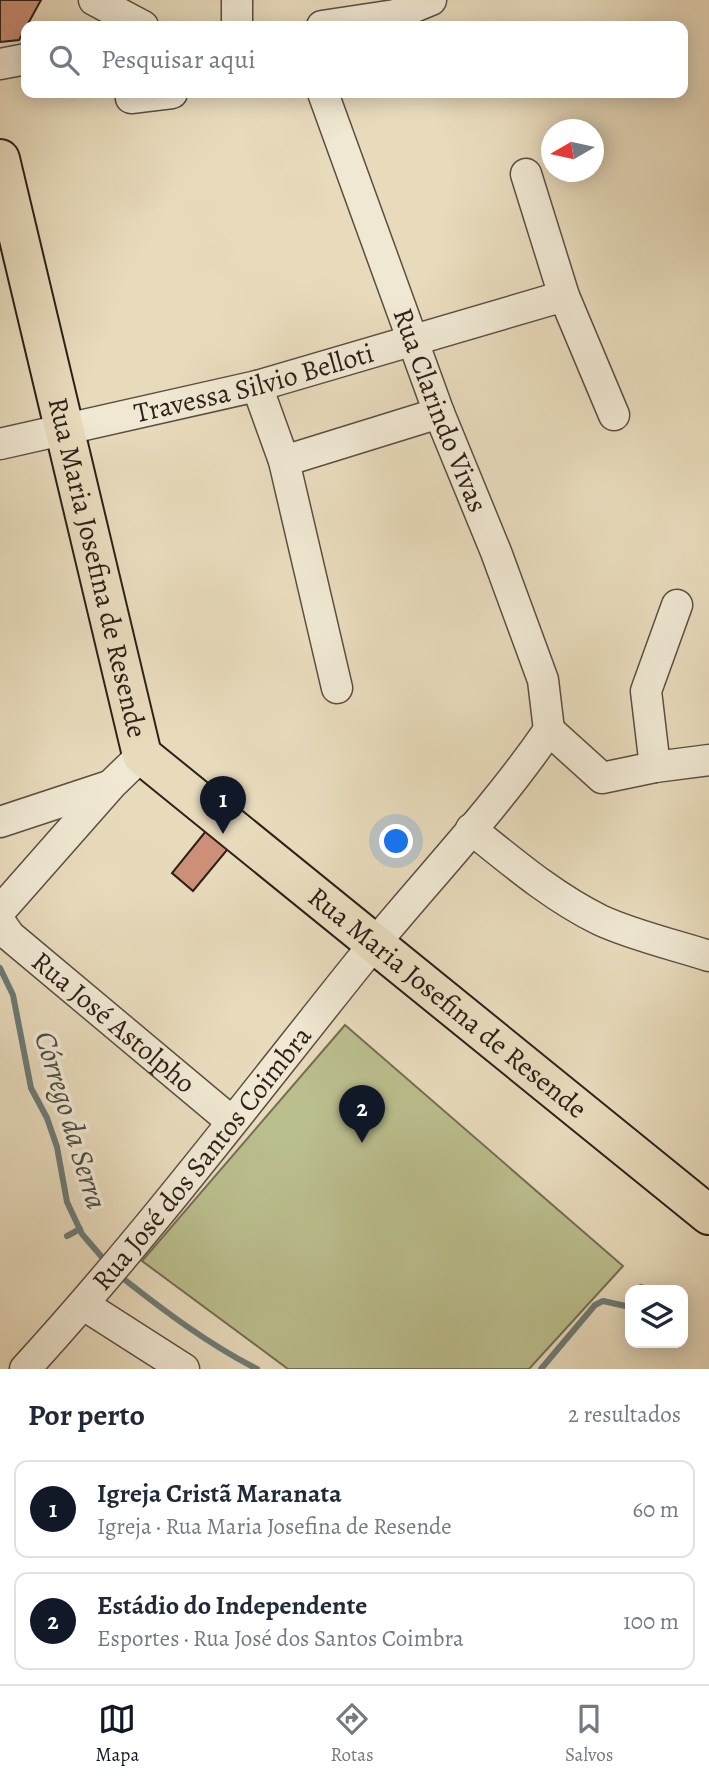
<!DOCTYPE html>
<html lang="pt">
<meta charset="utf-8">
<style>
:root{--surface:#fff;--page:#f6f6f7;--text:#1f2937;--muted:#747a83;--line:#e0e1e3;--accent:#111827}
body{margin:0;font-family:Alegreya,serif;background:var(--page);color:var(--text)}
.controls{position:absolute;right:21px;bottom:21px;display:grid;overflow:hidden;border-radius:14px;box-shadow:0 4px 18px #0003}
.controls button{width:63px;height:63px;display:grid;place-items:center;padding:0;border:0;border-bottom:2px solid var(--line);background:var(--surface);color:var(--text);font:35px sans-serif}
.compass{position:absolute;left:541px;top:119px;width:63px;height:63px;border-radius:50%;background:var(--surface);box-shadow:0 4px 18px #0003;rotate:261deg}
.you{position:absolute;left:397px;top:842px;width:24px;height:24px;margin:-18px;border:5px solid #fff;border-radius:50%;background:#1a73e8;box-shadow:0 0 0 10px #1a73e833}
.badge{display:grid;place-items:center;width:46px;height:46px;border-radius:50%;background:var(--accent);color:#fff;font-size:23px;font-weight:700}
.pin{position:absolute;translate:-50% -58px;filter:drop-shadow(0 2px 4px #0008)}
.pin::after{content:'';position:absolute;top:37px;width:24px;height:21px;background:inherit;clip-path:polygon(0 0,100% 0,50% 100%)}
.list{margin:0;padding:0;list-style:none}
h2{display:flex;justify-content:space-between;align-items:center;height:91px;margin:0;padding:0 28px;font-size:30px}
h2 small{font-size:23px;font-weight:400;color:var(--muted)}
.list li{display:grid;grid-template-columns:46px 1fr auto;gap:21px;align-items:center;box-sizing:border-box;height:98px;margin:0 14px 14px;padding:0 14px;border:2px solid var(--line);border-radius:14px}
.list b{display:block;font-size:26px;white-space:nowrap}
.list p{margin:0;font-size:23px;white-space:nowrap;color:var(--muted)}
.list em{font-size:23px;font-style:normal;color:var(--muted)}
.icon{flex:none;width:38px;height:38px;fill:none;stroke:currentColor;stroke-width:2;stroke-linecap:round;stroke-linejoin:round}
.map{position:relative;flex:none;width:709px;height:1369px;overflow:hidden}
.search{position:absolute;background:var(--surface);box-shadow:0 4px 18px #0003;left:21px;right:21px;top:21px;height:77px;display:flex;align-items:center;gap:18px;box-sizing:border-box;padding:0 24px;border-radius:14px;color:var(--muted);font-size:26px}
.sheet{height:315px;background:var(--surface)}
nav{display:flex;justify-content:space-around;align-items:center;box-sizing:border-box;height:98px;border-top:2px solid var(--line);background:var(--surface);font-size:19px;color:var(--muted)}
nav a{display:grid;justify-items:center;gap:4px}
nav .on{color:var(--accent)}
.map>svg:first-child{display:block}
.green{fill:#bbbe8d;stroke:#746e53;stroke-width:2}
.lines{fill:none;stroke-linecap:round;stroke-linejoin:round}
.stream{stroke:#6d7c78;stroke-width:6}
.building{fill:#cd8f78;stroke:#2d1f19;stroke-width:2}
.minor-casing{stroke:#5c4e42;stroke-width:33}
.major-casing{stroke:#2d1f19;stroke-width:42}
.minor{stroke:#f0e8d3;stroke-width:30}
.major{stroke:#e8dbbc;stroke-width:38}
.labels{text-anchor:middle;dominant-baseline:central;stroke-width:7;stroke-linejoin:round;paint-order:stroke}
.street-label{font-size:28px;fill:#2d1f19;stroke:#f0e8d3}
.water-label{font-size:30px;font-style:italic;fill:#4d4e48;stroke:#f0e8d3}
</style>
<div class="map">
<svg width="709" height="1369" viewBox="0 0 709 1369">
<rect width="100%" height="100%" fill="#e8dbbc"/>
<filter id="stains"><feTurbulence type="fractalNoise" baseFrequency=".00286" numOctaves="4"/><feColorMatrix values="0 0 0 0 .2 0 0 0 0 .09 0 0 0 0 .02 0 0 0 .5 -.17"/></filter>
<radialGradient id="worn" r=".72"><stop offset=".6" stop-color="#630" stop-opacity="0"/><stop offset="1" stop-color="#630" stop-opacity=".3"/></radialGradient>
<!-- green -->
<polygon class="green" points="345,1025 623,1266 529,1369 288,1369 142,1261"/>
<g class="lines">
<!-- stream -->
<g class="stream">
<polyline points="0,968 13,995 31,1088 47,1118 57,1147 67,1202 82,1234 107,1263"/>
<polyline points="67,1236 80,1229"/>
<path d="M120 1276C163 1310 208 1344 257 1369"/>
<polyline points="641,1287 641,1290"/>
<polyline points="541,1369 595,1305 603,1301 630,1307"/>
</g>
</g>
<!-- building -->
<g class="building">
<polygon points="0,0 41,0 19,40 0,42"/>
<polygon points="210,826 232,844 193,891 172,873"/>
</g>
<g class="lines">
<!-- minor casing -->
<g class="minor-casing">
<g id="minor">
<polyline points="94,0 143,26"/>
<polyline points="237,26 237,0"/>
<polyline points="322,26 395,15 431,0"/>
<polyline points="0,64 26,59"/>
<polyline points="130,93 131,98 172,93"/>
<path id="s1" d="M323 93 439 413 496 552 543 680 549 730"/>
<polyline points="526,174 564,296 614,415"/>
<polyline points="257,386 284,461 337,688"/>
<path id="s2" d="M0 444 257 386 564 296"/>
<polyline points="284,461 439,413"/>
<polyline points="549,730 602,778 655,767 709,760"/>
<polyline points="655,767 646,691 677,605"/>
<polyline points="0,822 109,786"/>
<path d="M471 829C512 862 553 897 600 920 632 935 675 945 709 956"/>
<polyline points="0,911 111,785 142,755"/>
<path id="s3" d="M0 922 10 936 231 1121"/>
<polyline points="84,1305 184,1369"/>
<path id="s4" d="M25 1369C143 1240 249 1100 358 964 421 886 492 813 549 730"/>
</g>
</g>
<!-- major casing -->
<g class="major-casing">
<g id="major">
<path id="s5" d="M0 159 142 755 709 1215"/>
</g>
</g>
<!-- minor -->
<use href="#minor" class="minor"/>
<!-- major -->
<use href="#major" class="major"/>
</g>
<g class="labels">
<!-- street labels -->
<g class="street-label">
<text stroke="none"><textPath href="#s2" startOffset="261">Travessa Silvio Belloti</textPath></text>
<text stroke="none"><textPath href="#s1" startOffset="338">Rua Clarindo Vivas</textPath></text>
<text stroke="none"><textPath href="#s5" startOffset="420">Rua Maria Josefina de Resende</textPath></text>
<text stroke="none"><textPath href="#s5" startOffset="1006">Rua Maria Josefina de Resende</textPath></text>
<text stroke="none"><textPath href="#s3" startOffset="152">Rua José Astolpho</textPath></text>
<text stroke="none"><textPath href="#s4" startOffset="275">Rua José dos Santos Coimbra</textPath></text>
</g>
<!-- water labels -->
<g class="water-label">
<text transform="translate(71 1120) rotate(73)">Córrego da Serra</text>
</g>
</g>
<rect width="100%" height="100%" filter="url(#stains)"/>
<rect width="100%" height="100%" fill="url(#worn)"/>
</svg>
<div class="controls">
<button><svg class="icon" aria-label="layers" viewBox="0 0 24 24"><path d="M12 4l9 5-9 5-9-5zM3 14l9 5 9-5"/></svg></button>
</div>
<svg class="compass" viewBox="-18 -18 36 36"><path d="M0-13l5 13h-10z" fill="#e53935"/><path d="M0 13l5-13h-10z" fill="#747a83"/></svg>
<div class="you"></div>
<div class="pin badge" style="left:223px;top:834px">1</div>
<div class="pin badge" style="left:362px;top:1143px">2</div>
<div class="search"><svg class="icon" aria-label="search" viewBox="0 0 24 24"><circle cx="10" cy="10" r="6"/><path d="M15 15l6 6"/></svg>Pesquisar aqui</div>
</div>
<section class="sheet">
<h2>Por perto<small>2 resultados</small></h2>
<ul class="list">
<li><span class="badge">1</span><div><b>Igreja Cristã Maranata</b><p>Igreja · Rua Maria Josefina de Resende</p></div><em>60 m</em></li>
<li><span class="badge">2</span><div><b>Estádio do Independente</b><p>Esportes · Rua José dos Santos Coimbra</p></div><em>100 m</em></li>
</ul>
</section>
<nav>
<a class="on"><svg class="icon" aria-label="map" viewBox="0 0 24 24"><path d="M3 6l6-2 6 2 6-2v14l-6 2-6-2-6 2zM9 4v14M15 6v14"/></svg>Mapa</a>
<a><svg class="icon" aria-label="directions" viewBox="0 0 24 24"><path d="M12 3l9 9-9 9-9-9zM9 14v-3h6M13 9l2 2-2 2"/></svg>Rotas</a>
<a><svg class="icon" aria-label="saved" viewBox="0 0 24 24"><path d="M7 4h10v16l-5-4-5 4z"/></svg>Salvos</a>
</nav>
